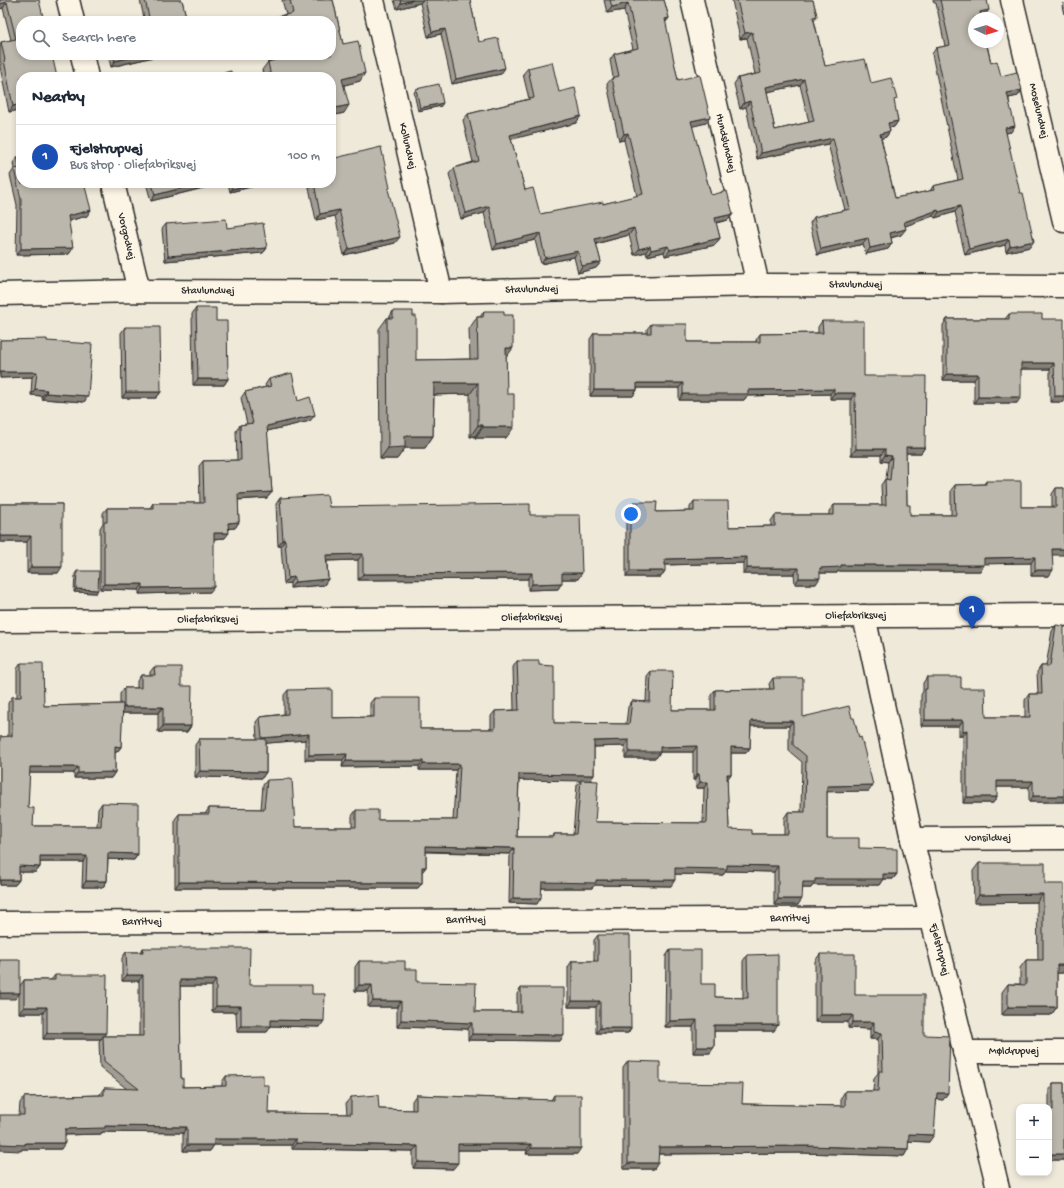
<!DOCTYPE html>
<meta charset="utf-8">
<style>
:root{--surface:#fff;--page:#f2f2f3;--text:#1f2937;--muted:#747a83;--line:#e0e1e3;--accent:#2b2b2b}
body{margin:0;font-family:"Gochi Hand",sans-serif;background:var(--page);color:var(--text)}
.controls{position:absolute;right:12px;bottom:12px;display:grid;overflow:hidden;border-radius:8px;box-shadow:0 2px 6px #0003}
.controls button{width:36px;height:36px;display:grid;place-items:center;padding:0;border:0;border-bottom:1px solid var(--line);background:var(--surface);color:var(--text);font:20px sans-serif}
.compass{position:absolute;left:968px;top:12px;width:36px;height:36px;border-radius:50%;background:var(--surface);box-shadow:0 2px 6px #0003;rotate:94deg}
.you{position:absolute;left:631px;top:514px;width:14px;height:14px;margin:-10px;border:3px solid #fff;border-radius:50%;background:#1a73e8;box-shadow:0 0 0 6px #1a73e833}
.badge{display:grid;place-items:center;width:26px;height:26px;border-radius:50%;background:var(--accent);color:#fff;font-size:13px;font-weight:700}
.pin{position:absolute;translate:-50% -33px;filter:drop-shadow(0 1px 2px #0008)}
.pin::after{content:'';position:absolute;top:21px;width:14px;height:12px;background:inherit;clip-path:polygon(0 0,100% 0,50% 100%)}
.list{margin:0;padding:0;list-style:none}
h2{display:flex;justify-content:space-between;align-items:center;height:52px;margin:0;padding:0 16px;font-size:17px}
h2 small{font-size:13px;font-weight:400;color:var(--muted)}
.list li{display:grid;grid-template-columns:26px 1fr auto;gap:12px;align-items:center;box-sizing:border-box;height:64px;padding:0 16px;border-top:1px solid var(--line)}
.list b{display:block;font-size:15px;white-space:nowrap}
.list p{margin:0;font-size:13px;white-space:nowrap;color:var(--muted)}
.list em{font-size:13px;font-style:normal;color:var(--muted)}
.icon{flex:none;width:22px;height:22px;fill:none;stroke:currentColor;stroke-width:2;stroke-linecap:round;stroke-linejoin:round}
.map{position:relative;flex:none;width:1064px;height:1188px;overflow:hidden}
.search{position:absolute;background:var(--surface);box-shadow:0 2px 6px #0003;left:16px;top:16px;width:320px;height:44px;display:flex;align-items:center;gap:10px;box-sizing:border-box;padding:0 14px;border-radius:16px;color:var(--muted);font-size:15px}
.panel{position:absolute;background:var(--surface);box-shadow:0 2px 6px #0003;left:16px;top:72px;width:320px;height:116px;border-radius:16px}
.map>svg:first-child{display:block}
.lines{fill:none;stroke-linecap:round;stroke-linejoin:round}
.minor-casing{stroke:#2b2b2b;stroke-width:25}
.minor{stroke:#fcf5e5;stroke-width:22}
.wall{fill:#a29d94;stroke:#2b2b2b;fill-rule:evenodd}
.shaded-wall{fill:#848078;stroke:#2b2b2b}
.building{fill:#bcb7ac;stroke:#2b2b2b;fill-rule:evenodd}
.labels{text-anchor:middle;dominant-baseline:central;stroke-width:3.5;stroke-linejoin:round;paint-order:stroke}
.street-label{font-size:11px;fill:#2b2b2b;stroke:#fcf5e5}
</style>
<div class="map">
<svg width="1064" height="1188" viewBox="0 0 1064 1188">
<rect width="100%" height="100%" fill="#efe9da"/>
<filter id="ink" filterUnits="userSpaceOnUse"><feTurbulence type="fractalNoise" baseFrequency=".025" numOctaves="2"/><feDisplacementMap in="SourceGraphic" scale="8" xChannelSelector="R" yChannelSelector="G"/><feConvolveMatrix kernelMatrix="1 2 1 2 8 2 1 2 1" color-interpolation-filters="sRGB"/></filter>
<g filter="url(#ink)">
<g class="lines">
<!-- minor casing -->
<g class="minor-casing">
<g id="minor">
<polyline points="68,0 73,21"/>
<path id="s1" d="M373 0 441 292"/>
<path id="s2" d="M692 0 758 285"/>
<path id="s3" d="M1012 0 1064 221"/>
<polyline points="82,55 87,77"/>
<path id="s4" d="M113 183 139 291"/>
<path id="s5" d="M0 294 139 291 441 292 758 285 1064 286"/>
<path id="s6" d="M864 616 912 839 998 1188"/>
<path id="s7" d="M0 621 1064 615"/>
<path id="s8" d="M912 839 1064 838"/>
<path id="s9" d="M0 923 931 918"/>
<path id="s10" d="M964 1052H1064"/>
</g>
</g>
<!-- minor -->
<use href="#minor" class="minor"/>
</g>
<!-- wall -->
<g class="wall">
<polygon points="0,0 39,0 21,77 21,121 19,110 9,112 0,67 0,65 1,64 0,60 0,44 1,42 11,40 3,8 0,9"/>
<polygon points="140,0 182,0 187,21 144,18"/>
<polygon points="282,0 333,0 343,44 360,81 344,85 344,113 331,116 331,77 264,77 262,70 268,62 275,60 274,55 331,55 331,21 271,21 273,18 286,14"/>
<polygon points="394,0 470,0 479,42 501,74 452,84 441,34 428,37 420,3 397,9"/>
<polygon points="604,0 664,0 669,18 665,23 678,80 706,123 692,126 711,195 733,214 728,220 716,223 720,238 715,245 665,256 664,252 647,256 646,252 634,255 629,235 596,244 601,262 596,268 578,273 574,257 541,264 535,240 493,250 484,213 461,219 449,174 454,168 473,162 463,120 468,114 529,99 523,74 528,68 559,92 576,123 511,139 525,190 540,214 603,204 637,196 624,140 619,141 607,84 612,78 613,77 610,60 614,54 633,49 624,10 607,13"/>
<path d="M732 0H813L817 16 814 20 825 66 871 83 894 103 898 121 894 127 889 128 890 131 886 137 881 138 895 198 930 191 933 186 958 180 932 54 936 48 945 46 936 3H934L933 0H987L984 16 981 17 991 63 1001 76 1018 96 1009 98 1011 132 1006 133 1030 247 1006 252 1005 245 965 255 955 212 935 218 933 216 905 226 901 235 891 238 892 243 888 249 866 254 863 244 817 255 810 223 814 217 845 210 828 144 757 159 746 107 740 109 734 84 738 78 755 74 747 38 740 39ZM800 85 809 122 775 130 767 92Z"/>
<polygon points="1064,3 1064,14 1062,6"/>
<polygon points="108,55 162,55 111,67"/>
<polygon points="416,89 441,106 418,111 414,93"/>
<polygon points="17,157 87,216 68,221 73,248 69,254 16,255 17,205 10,175 14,169 13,163"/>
<polygon points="146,183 223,183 151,201"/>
<polygon points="228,183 257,183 255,186 230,192"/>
<polygon points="308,183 331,183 388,191 395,243 344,255 335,216 316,220"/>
<polygon points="166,224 227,228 267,248 263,253 165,261 162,229"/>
<polygon points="196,308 228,379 224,385 193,385 192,314"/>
<polygon points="393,311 416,360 470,359 469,329 477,317 480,317 484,311 506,358 506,438 475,438 475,436 470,437 470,394 434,395 433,436 425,448 405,448 397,459 380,459 379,329 387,318 389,318"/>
<polygon points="1009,314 1042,319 1064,402 1050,402 1050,369 1021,369 1017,403 974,403 974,380 943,380 943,325 947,319 1005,319"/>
<polygon points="822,321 864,376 925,447 921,453 906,453 907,505 910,515 951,515 951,490 955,485 984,484 986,481 1021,507 1052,507 1052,494 1056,488 1064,488 1049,576 1031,576 1031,563 984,563 980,571 838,571 837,573 820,573 816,584 795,584 794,574 743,574 743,563 665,565 661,577 626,577 626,518 630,512 630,508 634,502 656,512 690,511 690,507 694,501 729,527 771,526 771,521 775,515 829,515 829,511 834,505 882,505 881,485 885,479 886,479 888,462 881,461 881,455 851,455 851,399 830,399 830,394 747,396 744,400 679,400 679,388 637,388 637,390 633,396 590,396 590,339 594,333 647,333 647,329 651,324 687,342 756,342 756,340 760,334 818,333 818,327"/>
<polygon points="125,327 161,392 156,398 122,398 121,333"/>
<polygon points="0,340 47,341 88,396 84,402 42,399 42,396 31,395 32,377 0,378"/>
<polygon points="269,379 298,401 310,421 267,431 272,492 267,498 238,500 239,522 235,528 228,528 225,538 214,539 210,592 139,594 139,590 100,589 100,528 103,523 103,513 107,508 150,508 153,503 200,503 199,466 203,461 237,460 236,431 240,425 247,424 241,398 245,392 266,387 265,385"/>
<polygon points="280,498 329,507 530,515 578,579 562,579 558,589 528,590 528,579 358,580 358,560 327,561 328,579 324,585 290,588 290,583 284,584 281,546 278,546 276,504"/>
<polygon points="0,504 62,504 58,573 27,573 27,542 0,542"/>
<polygon points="77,571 96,593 74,592 75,574"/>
<polygon points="1056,625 1064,802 1029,802 1029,787 997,787 993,803 963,803 963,736 959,736 959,726 921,726 921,695 923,691 923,683 927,677 961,688 986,717 1025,717 1025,700 1029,694 1038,694 1037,672 1041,666 1046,666 1052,631"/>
<path d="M517 661 539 665 554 723 626 724 628 707 632 701 646 702 647 676 651 671 672 710H711V695L715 690 770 689 769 684 773 678 803 717 869 791H827V838L859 848 897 874 893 879H883L879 885H813L811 888H802L798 905H774V872L726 871 723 875 675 874 671 886 595 885 592 888H542L537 904 509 903 510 854 426 852V867L422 872V883L418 888H175V819L179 814H205L209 808 261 809 263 785 267 780 295 827H352V816L356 810 378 820H453L456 770H419V766L342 767 343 760H305V740L266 743V772L262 778 195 777V745L199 739H257L256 722 260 717 284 714V695L288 690 332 718 370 717V703L374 698 420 729H491V716L495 711 514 710 513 667ZM751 726H789V751L802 762 801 812H788L784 818V834H752L729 829 727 779 731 774V753H746L750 748ZM625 746V758H656L660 752H693V780H695L696 788H704L703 823 595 822 590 780 594 775V747ZM519 780H581L577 785 573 834H554L552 837H517Z"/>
<polygon points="21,663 44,706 120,704 120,694 124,688 137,688 137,681 141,675 150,675 150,672 154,667 181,686 191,726 187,732 158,732 158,713 122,713 121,747 117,752 115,752 115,772 111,778 74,778 74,773 29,773 28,808 33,826 97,826 98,809 102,803 138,854 134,860 108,859 107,881 103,887 82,887 83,862 40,862 40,867 36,872 19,872 19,880 15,885 0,885 0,737 8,737 8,703 12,697 17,697 17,669"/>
<polygon points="979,863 1045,884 1063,973 1057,973 1057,1007 1051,1015 1002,1015 1002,992 1008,984 1020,984 1020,968 1026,960 1038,960 1037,902 974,903 973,871"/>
<polygon points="598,935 631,1028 628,1033 596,1033 596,1007 568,1007 568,967 572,961 594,961 594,940"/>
<polygon points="143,948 249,985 312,994 320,1027 271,1026 267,1032 237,1032 236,1012 212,1012 212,986 180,986 181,1078 183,1087 222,1086 222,1082 226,1076 263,1085 268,1113 347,1114 346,1103 351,1097 379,1109 412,1110 412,1101 416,1095 551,1100 554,1095 577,1154 526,1154 527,1150 458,1150 453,1169 413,1168 413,1151 292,1149 292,1145 214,1145 210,1151 183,1151 183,1133 102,1132 101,1134 65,1135 61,1149 22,1149 21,1151 19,1115 20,1103 24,1097 100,1095 100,1094 104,1088 127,1089 100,1067 99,1041 101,1039 43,1039 43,1013 19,1013 19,993 15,999 20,986 24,980 51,980 55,975 104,1036 139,1036 139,981 122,981 122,958 126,952 141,952"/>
<polygon points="670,950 701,984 715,997 743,998 743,961 747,955 774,1031 714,1031 714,1047 710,1053 693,1053 693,1027 665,1027 666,956"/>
<polygon points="820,954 855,995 924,1035 943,1100 937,1099 929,1142 908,1141 908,1149 904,1156 803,1153 658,1154 654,1169 623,1169 623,1068 628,1061 660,1083 742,1104 841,1106 841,1098 845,1091 873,1091 874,1078 878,1073 878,1039 870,1039 870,1029 848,1028 848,1022 815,1022 815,961"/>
<polygon points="359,961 405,969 417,982 475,1012 517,1012 517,994 521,988 564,1035 560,1041 468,1040 468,1029 397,1027 397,1007 368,1007 368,991 355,991 355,967"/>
<polygon points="1053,1083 1064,1083 1064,1160 1049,1160 1049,1089"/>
</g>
<!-- shaded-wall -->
<g class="shaded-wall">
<polygon points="413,0 423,0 420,3 397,9 401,3"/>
<polygon points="7,2 3,8 0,9 0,4"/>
<polygon points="628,3 624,10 607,13 612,7"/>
<polygon points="989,10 984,16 976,18 980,12"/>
<polygon points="669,18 664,24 665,19"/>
<polygon points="445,29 441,34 428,37 432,32"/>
<polygon points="752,32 747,38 740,39 745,33"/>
<polygon points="140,55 162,55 111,67 115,61"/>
<polygon points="505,68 501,74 452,84 456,79"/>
<polygon points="365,73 360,81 337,87 342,79"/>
<polygon points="804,79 800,85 762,93 766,87"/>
<polygon points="1022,90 1018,96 1003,99 1007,93"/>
<polygon points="750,101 746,107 740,109 744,103"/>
<polygon points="443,103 441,106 418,111 420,108"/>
<polygon points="21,104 21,106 19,110 9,112 13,106"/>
<polygon points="349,105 344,113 331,116 331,109"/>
<polygon points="581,116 576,123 505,141 510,135"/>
<polygon points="710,117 706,123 686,128 691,121"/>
<polygon points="898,121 894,127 884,129 888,123"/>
<polygon points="1015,126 1011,132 1001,134 1005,128"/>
<polygon points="890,131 886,137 876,140 880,134"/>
<polygon points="628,133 624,140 619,141 624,134"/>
<polygon points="833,138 828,144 757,159 761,153"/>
<polygon points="202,183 223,183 151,201 155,195"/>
<polygon points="257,183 255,186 230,192 232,189"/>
<polygon points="489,206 484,213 461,219 466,213"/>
<polygon points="960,206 955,212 935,218 939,212"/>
<polygon points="91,210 87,216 64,222 68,216"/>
<polygon points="339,210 335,216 316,220 320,214"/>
<polygon points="938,210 933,216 900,228 904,222"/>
<polygon points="733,214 728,220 710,224 715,218"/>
<polygon points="634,228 629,235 591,245 595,239"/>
<polygon points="906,229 901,235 886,239 890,233"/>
<polygon points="540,233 535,240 493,250 497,244"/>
<polygon points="400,237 395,243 344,255 349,249"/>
<polygon points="720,238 715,245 665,256 670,250"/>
<polygon points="868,238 863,244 817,255 821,249"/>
<polygon points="1009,239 1005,245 965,255 969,249"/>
<polygon points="1034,241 1030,247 1006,252 1010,246"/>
<polygon points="892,243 888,249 866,254 870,248"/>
<polygon points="650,246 646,252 634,255 639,249"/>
<polygon points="668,246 664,252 647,256 651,250"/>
<polygon points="73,248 69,254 16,255 21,249"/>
<polygon points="267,248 263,253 165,261 168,256"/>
<polygon points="578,251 574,257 541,264 545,258"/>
<polygon points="601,262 596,268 578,273 582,266"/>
<polygon points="506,348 513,348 505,359"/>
<polygon points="1021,363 1054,363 1050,369 1017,369"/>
<polygon points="0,372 37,372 32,377 0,378"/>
<polygon points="947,374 978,374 974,380 943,380"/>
<polygon points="198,379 228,379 224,385 193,385"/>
<polygon points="434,383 478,383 470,394 426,395"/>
<polygon points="637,383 683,383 679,388 633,388"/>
<polygon points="35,389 47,390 42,396 31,395"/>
<polygon points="834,389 830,394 747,396 744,400 679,400 683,394 748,390"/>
<polygon points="594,390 637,390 633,396 590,396"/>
<polygon points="126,392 161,392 156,398 122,398"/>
<polygon points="46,393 88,396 84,402 42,399"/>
<polygon points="834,393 855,393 851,399 830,399"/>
<polygon points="1055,396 1064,396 1064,402 1050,402"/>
<polygon points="978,397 1021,397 1017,403 974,403"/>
<polygon points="315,415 310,421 263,432 267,426"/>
<polygon points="478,425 483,425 475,436 470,437"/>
<polygon points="483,427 514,427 506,438 475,438"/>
<polygon points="405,436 433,436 425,448 405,448 397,459 380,459 388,448"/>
<polygon points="906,447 925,447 921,453 902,453"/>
<polygon points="856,449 885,449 881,455 851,455"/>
<polygon points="885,455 892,456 888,462 881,461"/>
<polygon points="272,492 267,498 234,500 238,494"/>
<polygon points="239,522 235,528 224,529 228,523"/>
<polygon points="214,533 229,533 225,538 209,539"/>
<polygon points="0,536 31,536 27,542 0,542"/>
<polygon points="283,540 285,540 281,546 278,546"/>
<polygon points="1052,549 1064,549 1064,555 1048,555"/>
<polygon points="363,554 358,560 322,561 326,555"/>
<polygon points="747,557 743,563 661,565 665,559"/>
<polygon points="1035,557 1031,563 980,564 984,558"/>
<polygon points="841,565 984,565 980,571 838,571 837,573 816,573 820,568"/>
<polygon points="31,567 62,567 58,573 27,573"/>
<polygon points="747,568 799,568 794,574 743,574"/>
<polygon points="1035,570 1053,570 1049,576 1031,576"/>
<polygon points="630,571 665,571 661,577 626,577"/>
<polygon points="532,573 528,579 358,580 363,574"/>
<polygon points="562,573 582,573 578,579 557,579"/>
<polygon points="294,577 290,583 284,584 288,578"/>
<polygon points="799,578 820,578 816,584 795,584"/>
<polygon points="328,579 324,585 290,588 295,582"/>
<polygon points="562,583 558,589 528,590 532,584"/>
<polygon points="104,584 143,584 139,590 100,589"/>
<polygon points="214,587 210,592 139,594 143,588"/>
<polygon points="76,589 98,590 96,593 74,592"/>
<polygon points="124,707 163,707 158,713 120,713"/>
<polygon points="925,720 963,720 959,726 921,726"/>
<polygon points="751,721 793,721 789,726 747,726"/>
<polygon points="163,726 191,726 187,732 158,732"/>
<polygon points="967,730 963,736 959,736 963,731"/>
<polygon points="309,734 305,740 258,744 262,738"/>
<polygon points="629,740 625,746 590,747 594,741"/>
<polygon points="115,746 121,747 117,752 110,752"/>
<polygon points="697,746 693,752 660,752 656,758 625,758 629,752 660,747"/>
<polygon points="731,747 750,748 746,753 727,753"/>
<polygon points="347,754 343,760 305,760 309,755"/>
<polygon points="346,761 423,761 419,766 342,767"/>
<polygon points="423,764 460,764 456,770 419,770"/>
<polygon points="30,767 78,767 74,773 26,773"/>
<polygon points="200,771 266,772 262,778 195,777"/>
<polygon points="115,772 111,778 74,778 78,773"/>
<polygon points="519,774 594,775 590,781 515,780"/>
<polygon points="697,774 699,774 695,780 693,780"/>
<polygon points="727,774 731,774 727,780"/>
<polygon points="997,781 1033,781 1029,787 993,787"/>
<polygon points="700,782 708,782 704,788 696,788"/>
<polygon points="873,785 869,791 823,792 827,786"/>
<polygon points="1033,796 1064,796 1064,802 1029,802"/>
<polygon points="967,797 997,797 993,803 963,803"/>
<polygon points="426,846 514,848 510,854 422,851"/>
<polygon points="108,853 138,854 134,860 104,859"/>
<polygon points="40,856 87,856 83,862 35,862"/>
<polygon points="727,865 778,866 774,872 726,871 723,875 671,874 675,868"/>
<polygon points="19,866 40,867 36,872 15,872"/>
<polygon points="422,867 426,867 422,872 418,872"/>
<polygon points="883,874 897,874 893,879 883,879 879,885 813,885 811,888 799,888 803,882 815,879"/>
<polygon points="0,880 19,880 15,885 0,885"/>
<polygon points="596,880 675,880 671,886 595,885 592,888 538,888 542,882"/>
<polygon points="86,881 107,881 103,887 82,887"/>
<polygon points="179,882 422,883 418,888 175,888"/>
<polygon points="1043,894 1037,902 974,903 979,895"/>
<polygon points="513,898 541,898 537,904 509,903"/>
<polygon points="778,899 802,899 798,905 774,905"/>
<polygon points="1057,965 1064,965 1064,971 1063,973 1051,973"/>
<polygon points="127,975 143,975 139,981 122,981"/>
<polygon points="180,980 216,980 212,986 176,986"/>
<polygon points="359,985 372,985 368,991 355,991"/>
<polygon points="0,993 20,993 15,999 0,999"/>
<polygon points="373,1001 401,1001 397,1007 368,1007"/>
<polygon points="572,1001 600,1001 596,1007 568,1007"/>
<polygon points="216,1006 241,1006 236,1012 212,1012"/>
<polygon points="24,1007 47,1007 43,1013 19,1013"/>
<polygon points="1008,1007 1057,1007 1051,1015 1002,1015"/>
<polygon points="820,1015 853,1015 848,1022 815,1022"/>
<polygon points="271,1020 324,1021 320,1027 271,1026 267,1032 237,1032 241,1026"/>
<polygon points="401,1020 472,1023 468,1029 397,1027"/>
<polygon points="697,1020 693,1027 665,1027 670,1021"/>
<polygon points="853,1022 874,1022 870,1029 848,1028"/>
<polygon points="714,1025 778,1025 774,1031 710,1031"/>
<polygon points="600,1028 631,1028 628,1033 596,1033"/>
<polygon points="874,1032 882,1033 878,1039 870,1039"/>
<polygon points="47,1033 106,1033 101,1039 43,1039"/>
<polygon points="472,1034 564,1035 560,1041 468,1040"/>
<polygon points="697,1047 714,1047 710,1053 693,1053"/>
<polygon points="937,1093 948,1093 943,1100 933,1099"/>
<polygon points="105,1126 187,1127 183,1133 102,1132 101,1134 61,1135 65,1129"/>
<polygon points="909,1134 934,1135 929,1142 904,1141"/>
<polygon points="214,1139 296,1139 292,1145 210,1145"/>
<polygon points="25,1143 65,1143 61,1149 22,1149 21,1151 0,1150 0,1144"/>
<polygon points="296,1143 418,1146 413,1151 292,1149"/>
<polygon points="458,1144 531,1144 527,1150 453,1150"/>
<polygon points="187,1145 214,1145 210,1151 183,1151"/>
<polygon points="808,1146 908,1149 904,1156 803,1153 654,1154 659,1147"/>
<polygon points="531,1148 581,1148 577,1154 526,1154"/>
<rect x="1049" y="1154" width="15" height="6"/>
<polygon points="418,1162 458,1163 453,1169 413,1168"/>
<polygon points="628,1163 658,1163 654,1169 623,1169"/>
</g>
<!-- building -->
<g class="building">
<polygon points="0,0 39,0 44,21 21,21 21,55 52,55 57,77 21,77 21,104 13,106 4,60 5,60 1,42 16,39 7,2 0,4"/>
<polygon points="145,0 182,0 187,21 132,21 149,17"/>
<polygon points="290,0 333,0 343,44 358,41 365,73 342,79 349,105 331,109 331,77 271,77 268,62 282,58 282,55 331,55 331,21 274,21 273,18 293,13"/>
<polygon points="400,0 413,0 401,3"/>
<polygon points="425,0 470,0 479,42 498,38 505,68 456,79 445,29 432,32"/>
<polygon points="610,0 664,0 669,18 665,19 678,80 700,75 710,117 691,121 711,195 727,191 733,214 715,218 720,238 670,250 668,246 651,250 650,246 639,249 634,228 595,239 601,262 582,266 578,251 545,258 540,233 497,244 489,206 466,213 454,168 479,161 468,114 534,98 528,68 552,62 559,92 575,88 581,116 510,135 525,190 533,188 540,214 603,202 603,204 643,194 628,133 624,134 612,78 619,76 614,54 638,48 628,3 612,7"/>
<path d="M737 0H813L817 16 813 17 825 66 865 59 871 83 891 78 897 99 894 100 898 121 888 123 890 131 880 134 895 198 934 190 933 186 963 179 936 48 950 45 940 0H987L989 10 980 12 981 18H974V42H986L991 63 997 61 1001 76 1017 72 1022 90 1007 93 1015 126 1005 128 1020 193H1023L1034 241 1010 246 1009 239 969 249 960 206 939 212 938 210 904 222 906 229 890 233 892 243 870 248 868 238 821 249 814 217 850 209 833 138 761 153 750 101 744 103 738 78 761 73 752 32 745 33ZM804 79 814 121 775 130 766 87Z"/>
<polygon points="114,55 140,55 115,61"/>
<polygon points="231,71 232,77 207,77"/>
<polygon points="439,84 443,103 420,108 416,89"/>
<polygon points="381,147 390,188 388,189 400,237 349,249 339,210 320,214 314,183 331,183 331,159"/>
<polygon points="21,156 21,183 84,183 91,210 68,216 73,248 21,249 21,199 14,169 20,168 17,157"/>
<polygon points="152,183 202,183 155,195"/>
<polygon points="231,183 257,183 232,189"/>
<polygon points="226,219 227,228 263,223 267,248 168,256 166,224"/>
<polygon points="196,308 216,308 216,321 227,321 228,379 198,379"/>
<polygon points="393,311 413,311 413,316 416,316 416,360 478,359 477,317 483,317 484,311 504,311 504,315 513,315 513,348 506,348 507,394 514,394 514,427 483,427 483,425 478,425 478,383 434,383 433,436 405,436 405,447 388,448 387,318 393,318"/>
<polygon points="1009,314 1042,314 1042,319 1064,319 1064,396 1055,396 1054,363 1021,363 1021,397 978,397 978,374 947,374 947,319 1009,319"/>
<polygon points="822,321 864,321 864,376 926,376 925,447 906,447 907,505 910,505 910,515 956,515 955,485 986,484 986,481 1021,481 1021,507 1056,507 1056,488 1064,488 1064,549 1052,549 1053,570 1035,570 1035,557 984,558 984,565 841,565 841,567 820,568 820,578 799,578 799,568 747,568 747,557 665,559 665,571 630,571 630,512 634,513 634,502 657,502 656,512 694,511 694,501 728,501 729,527 775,526 775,515 834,515 834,505 886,505 885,479 890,480 892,456 885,455 885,449 856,449 855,393 834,393 834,389 748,390 748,394 683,394 683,383 637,383 637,390 594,390 594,333 651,333 651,324 687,324 687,342 760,342 760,334 823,333"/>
<polygon points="125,327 160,327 161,392 126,392"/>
<polygon points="47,339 47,341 92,344 88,396 46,393 47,390 35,389 37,372 0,372 0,340"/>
<polygon points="292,373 298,401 310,397 315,415 267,426 272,492 238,494 239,522 228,523 229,533 214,533 214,587 143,588 143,584 104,584 104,522 107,522 107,508 153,508 153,503 204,503 203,461 241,460 240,425 253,423 245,392 271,386 269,379"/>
<polygon points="327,495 329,507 530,504 530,515 580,515 582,573 562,573 562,583 532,584 532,573 363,574 363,554 326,555 328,579 295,582 294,577 288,578 285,540 283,540 280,498"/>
<polygon points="0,504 62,504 62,567 31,567 31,536 0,536"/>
<polygon points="77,571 99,571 98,590 76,589"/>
<polygon points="1056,625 1064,626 1064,796 1033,796 1033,781 997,781 997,797 967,797 967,730 963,731 963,720 925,720 925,689 927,689 927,677 961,677 961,688 985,688 986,717 1030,717 1029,694 1042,694 1041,666 1050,666"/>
<path d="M517 661H539V665L554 666V723L629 724 632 701 650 702 651 671H673L672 710H715V690L774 689 773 678H803V717L849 706 852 718H854L859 738 861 737 873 785 827 786V838H859V848L897 849V874H883V879H815V882H803L802 899H778V866L727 865V869L675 868V880H596V883L542 882 541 898H513L514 848 426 846V867H422V883L179 882V814H209V808L264 809 267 780 292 779 295 827H356V810H378V820H457L460 764H423V761H346L347 754 309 755V734L262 738 260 717 288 714V690L332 689V718L374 717V698H420V729H495V711L519 710ZM751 721H793V745L806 756 805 812H788V834H752V830L729 829 727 774H731V747L750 748ZM629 740V752H660V747L697 746V774H699L700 782H708L707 823 595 822 598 781 581 780 576 834H554V837H517L519 774 594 775V741Z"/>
<polygon points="21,663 43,663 44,706 123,704 121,747 115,746 115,772 78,773 78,767 30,767 28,808 34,808 33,826 101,826 102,803 138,804 138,854 108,853 107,881 86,881 87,856 40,856 40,867 19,866 19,880 0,880 0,737 12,736 12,697 21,697"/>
<polygon points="154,667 181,667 181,686 192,686 191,726 163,726 163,707 124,707 124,688 141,688 141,675 155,675"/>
<polygon points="199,739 266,739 266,772 200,771"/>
<polygon points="979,863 1045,863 1045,884 1064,884 1064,965 1057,965 1057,1007 1008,1007 1008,984 1026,985 1026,960 1043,960 1043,894 979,895"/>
<polygon points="598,935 630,935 631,1028 600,1028 600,1001 572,1001 572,961 598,961"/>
<polygon points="143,948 250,948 249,985 312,985 312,994 325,994 324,1021 271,1020 271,1026 241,1026 241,1006 216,1006 216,980 180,980 181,1078 183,1078 183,1087 226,1086 226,1076 263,1075 263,1085 269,1085 268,1113 351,1114 351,1097 378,1095 379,1109 416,1110 416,1095 554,1100 554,1095 581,1095 581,1148 531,1148 531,1144 458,1144 458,1163 418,1162 418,1146 296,1143 296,1139 214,1139 214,1145 187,1145 187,1127 105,1126 105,1128 65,1129 65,1143 25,1143 25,1145 0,1144 0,1115 24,1115 24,1097 104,1095 104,1088 139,1089 104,1061 103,1036 143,1036 143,975 127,975 126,952 143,952"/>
<polygon points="670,950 701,950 701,984 715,984 715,997 748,998 747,955 778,954 778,1025 714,1025 714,1047 697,1047 697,1020 670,1021"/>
<polygon points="820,954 855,954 855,995 924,995 924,1035 950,1036 948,1093 937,1093 934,1135 909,1134 908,1149 808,1146 659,1147 658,1163 628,1163 628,1061 660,1062 660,1083 743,1084 742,1104 845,1106 845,1091 878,1091 879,1071 883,1071 882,1033 874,1032 874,1022 853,1022 853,1015 820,1015"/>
<rect x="0" y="960" width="20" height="33"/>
<polygon points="359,961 405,961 405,969 417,969 417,982 476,983 475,1012 521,1012 521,988 564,988 564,1035 472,1034 472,1023 401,1020 401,1001 373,1001 372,985 359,985"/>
<polygon points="55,975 107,975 106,1033 47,1033 47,1007 24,1007 24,980 55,980"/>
<polygon points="1053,1083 1064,1083 1064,1154 1049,1154 1049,1110 1053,1110"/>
</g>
</g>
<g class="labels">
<!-- street labels -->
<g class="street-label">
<text stroke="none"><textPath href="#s3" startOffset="114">Moselundvej</textPath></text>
<text stroke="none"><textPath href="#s2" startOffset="147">Hundslundvej</textPath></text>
<text stroke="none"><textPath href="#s1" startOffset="150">Kollundvej</textPath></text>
<text stroke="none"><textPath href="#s4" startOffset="55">Vorgodvej</textPath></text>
<text stroke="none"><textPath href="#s5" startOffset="856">Stavlundvej</textPath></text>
<text stroke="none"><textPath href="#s5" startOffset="532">Stavlundvej</textPath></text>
<text stroke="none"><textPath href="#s5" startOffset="208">Stavlundvej</textPath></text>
<text stroke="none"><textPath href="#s7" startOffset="856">Oliefabriksvej</textPath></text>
<text stroke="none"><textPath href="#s7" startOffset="532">Oliefabriksvej</textPath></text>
<text stroke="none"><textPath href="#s7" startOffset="208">Oliefabriksvej</textPath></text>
<text stroke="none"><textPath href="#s8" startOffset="76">Vonsildvej</textPath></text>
<text stroke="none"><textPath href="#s9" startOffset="790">Barritvej</textPath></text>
<text stroke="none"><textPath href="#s9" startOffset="466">Barritvej</textPath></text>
<text stroke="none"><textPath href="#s9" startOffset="142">Barritvej</textPath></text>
<text stroke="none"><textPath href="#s6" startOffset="342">Fjelstrupvej</textPath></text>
<text stroke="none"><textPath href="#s10" startOffset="50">Møldrupvej</textPath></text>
</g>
</g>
</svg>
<div class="controls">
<button>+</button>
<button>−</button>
</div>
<svg class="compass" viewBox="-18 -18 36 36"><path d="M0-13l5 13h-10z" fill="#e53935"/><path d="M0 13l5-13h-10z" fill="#747a83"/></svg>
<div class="you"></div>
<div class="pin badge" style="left:972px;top:629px;background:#1a4fb4">1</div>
<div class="search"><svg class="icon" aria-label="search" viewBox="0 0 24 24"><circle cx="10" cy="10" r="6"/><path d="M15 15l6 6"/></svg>Search here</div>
<section class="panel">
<h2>Nearby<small></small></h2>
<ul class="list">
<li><span class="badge" style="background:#1a4fb4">1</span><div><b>Fjelstrupvej</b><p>Bus stop · Oliefabriksvej</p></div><em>100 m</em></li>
</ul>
</section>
</div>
